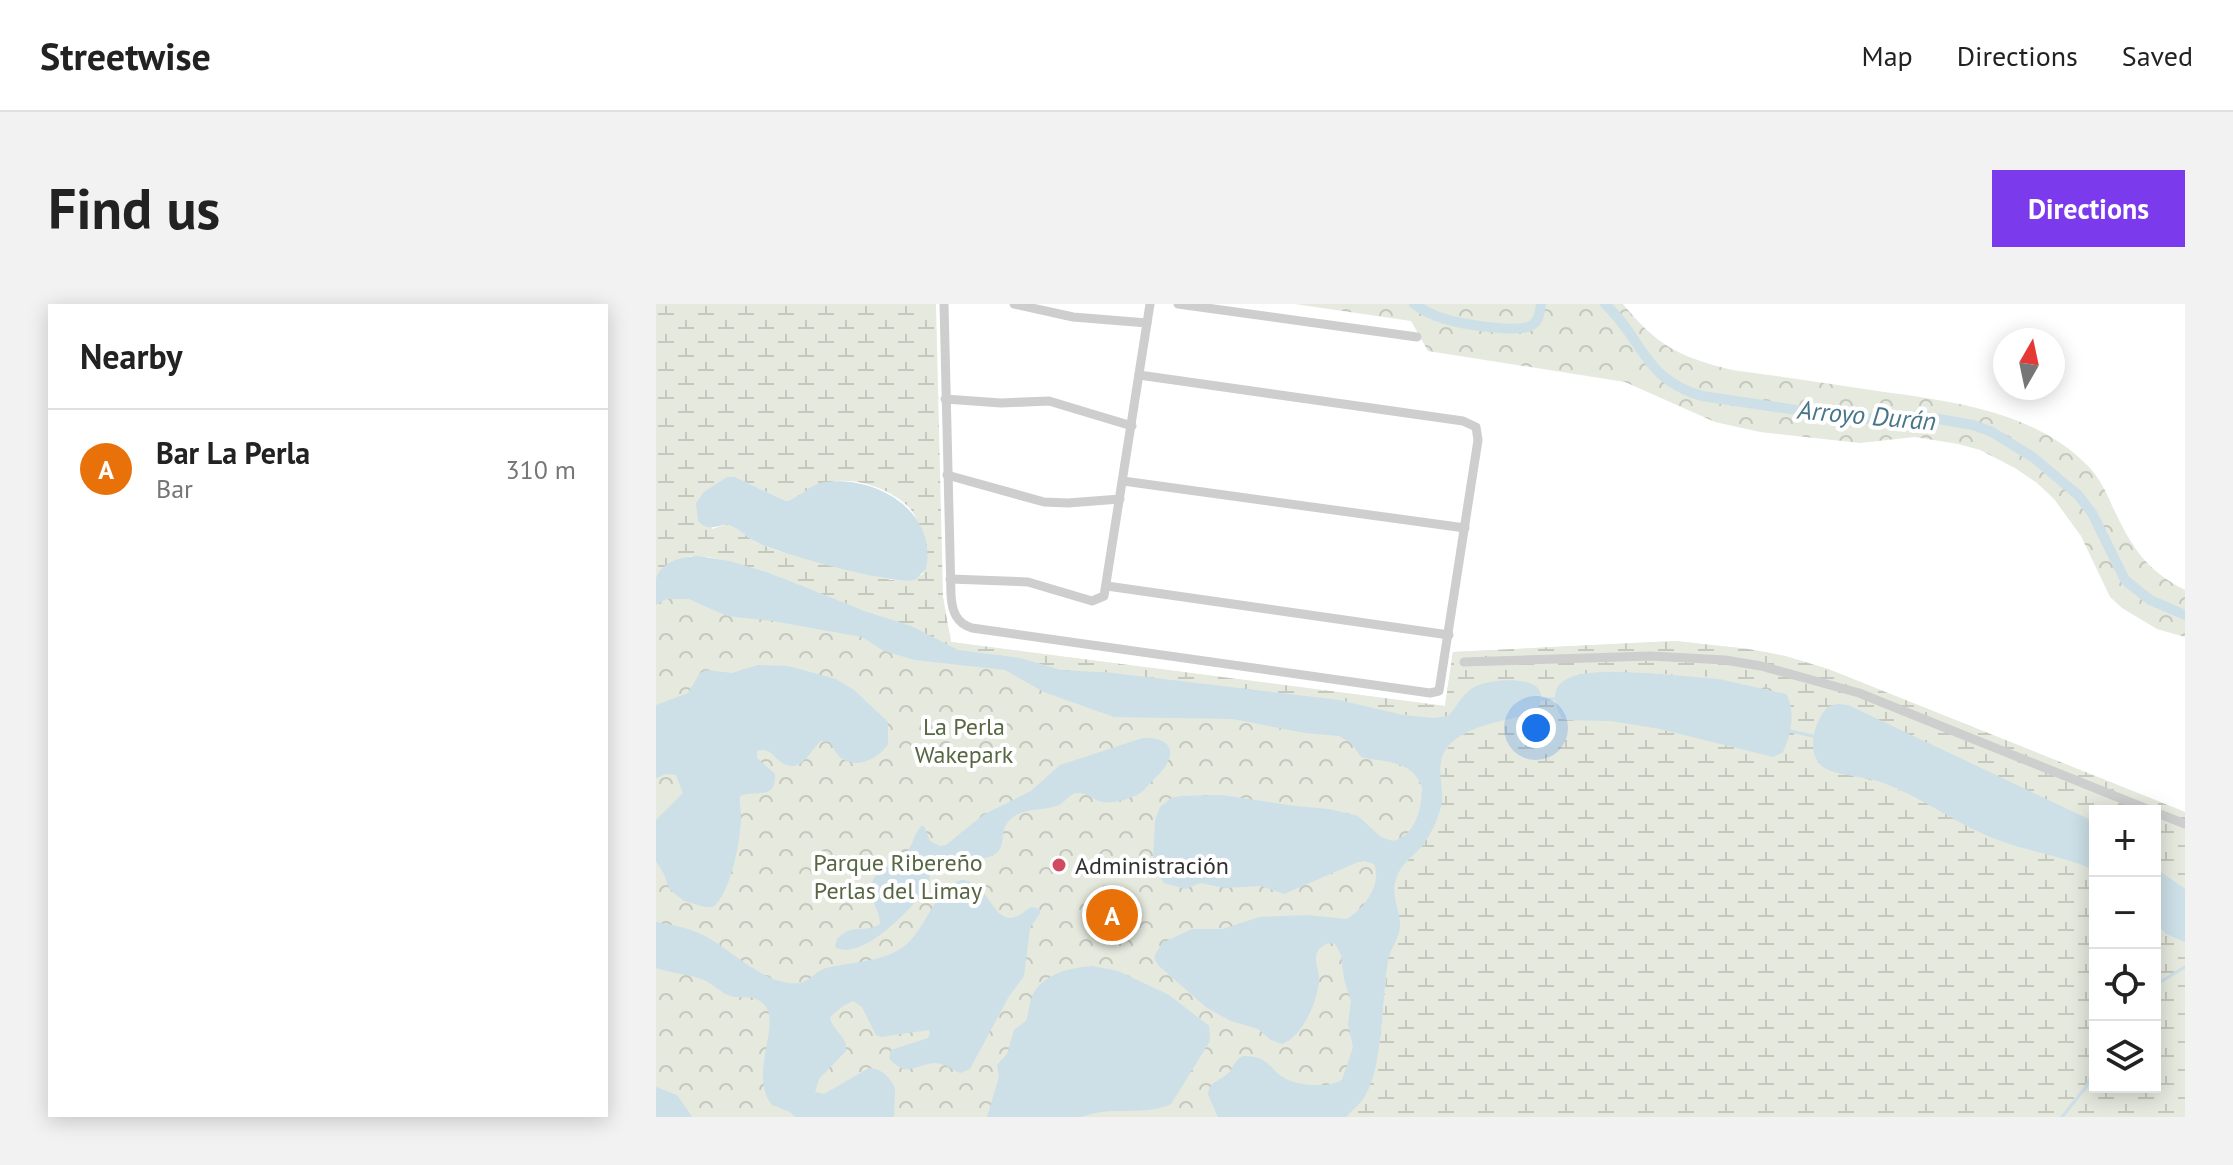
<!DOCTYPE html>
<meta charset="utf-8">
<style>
:root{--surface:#fff;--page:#f2f2f2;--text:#222;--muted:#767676;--line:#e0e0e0;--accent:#7c3aed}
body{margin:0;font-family:"PT Sans",sans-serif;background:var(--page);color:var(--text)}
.controls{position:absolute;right:24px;bottom:24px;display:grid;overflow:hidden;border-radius:0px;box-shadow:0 4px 20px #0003}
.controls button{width:72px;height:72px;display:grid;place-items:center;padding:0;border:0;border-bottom:2px solid var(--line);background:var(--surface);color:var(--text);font:40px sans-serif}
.compass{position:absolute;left:1337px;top:24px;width:72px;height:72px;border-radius:50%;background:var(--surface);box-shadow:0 4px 20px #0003;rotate:9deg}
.you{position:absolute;left:880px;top:424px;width:28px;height:28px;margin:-20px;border:6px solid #fff;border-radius:50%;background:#1a73e8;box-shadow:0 0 0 12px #1a73e833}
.badge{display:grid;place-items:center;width:52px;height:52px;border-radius:50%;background:var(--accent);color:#fff;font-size:26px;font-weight:700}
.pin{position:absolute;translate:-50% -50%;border:4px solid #fff;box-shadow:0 2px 8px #0006}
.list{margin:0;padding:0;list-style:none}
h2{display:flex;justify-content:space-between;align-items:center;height:104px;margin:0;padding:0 32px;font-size:34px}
h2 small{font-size:26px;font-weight:400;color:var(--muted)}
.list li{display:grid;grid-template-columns:52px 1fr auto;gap:24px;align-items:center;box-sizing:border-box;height:120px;padding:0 32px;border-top:2px solid var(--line)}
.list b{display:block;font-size:30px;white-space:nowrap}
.list p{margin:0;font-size:26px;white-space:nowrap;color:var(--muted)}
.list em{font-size:26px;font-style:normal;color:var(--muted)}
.icon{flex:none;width:44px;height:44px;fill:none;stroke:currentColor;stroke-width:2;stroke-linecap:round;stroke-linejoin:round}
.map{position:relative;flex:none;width:1529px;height:813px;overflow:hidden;border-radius:0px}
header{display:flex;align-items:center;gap:48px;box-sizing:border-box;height:112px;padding:0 40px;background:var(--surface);border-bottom:2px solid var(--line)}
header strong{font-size:38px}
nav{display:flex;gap:44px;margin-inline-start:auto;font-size:28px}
.intro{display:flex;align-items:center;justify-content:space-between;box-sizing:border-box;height:192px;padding:0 48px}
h1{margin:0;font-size:56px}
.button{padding:20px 36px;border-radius:0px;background:var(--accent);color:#fff;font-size:28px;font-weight:700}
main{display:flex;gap:48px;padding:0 48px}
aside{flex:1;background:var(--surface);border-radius:0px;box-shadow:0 4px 20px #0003}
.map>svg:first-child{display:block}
.forest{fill:url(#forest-crowns);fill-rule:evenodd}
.wetland{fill:url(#wetland-marsh);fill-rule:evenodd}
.water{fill:#cddfe7}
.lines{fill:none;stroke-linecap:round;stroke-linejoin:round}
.stream{stroke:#cddfe7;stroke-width:3}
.canal{stroke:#cddfe7;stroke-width:10}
.street{stroke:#cecece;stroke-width:9}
.poi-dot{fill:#d04a60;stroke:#fff;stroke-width:3}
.labels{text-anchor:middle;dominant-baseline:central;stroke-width:8;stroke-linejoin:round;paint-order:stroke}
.park-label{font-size:24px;fill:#576743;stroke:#fff}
.poi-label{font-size:24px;fill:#313131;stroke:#fff;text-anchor:start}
.water-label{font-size:26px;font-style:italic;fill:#487689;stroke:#fff}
</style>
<header>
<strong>Streetwise</strong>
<nav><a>Map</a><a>Directions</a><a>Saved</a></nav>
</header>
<div class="intro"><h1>Find us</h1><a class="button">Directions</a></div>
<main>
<aside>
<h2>Nearby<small></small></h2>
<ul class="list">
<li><span class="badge" style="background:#e8710a">A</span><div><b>Bar La Perla</b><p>Bar</p></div><em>310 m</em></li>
</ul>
</aside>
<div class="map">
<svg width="1529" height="813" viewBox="0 0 1529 813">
<defs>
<pattern id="forest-crowns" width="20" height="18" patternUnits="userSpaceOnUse" patternTransform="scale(2)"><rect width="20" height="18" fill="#e5e9de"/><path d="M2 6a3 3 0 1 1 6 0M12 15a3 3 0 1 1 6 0" fill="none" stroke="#c5c8bf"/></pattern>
<pattern id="wetland-marsh" width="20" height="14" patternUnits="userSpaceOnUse" patternTransform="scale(2)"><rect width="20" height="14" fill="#e5e9de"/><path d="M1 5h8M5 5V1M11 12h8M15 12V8" fill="none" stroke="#c5c8bf"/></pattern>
</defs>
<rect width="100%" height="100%" fill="#fff"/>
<!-- forest -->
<g class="forest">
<path d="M639 0H967C1001 42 1024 53 1076 66 1122 72 1168 79 1215 86 1291 97 1378 105 1434 164 1445 176 1452 192 1458 206 1477 245 1490 266 1529 286V333L1501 325 1466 304 1454 293 1425 232 1398 195 1381 179 1359 164 1324 146 1302 140 1259 133 1204 139 1104 128 1059 118 969 78 772 47 755 17Z"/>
<path d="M0 258 287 294 295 338 789 402 797 348 1019 337 1092 345 1129 352 1172 365 1529 508V813H0ZM1439 507H1499V783H1439Z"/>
</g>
<!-- wetland -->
<path class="wetland" d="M0 0H280L287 294 295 338 789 402 797 348 1019 337 1092 345 1129 352 1172 365 1529 508V585L1499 564V507H1439V518L1182 400C1161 404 1160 425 1157 444L1200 471 1264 494 1329 530 1346 537 1411 554 1439 566V783H1499V619L1510 630 1529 638V813H690C696 807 703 801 707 794 727 763 727 688 733 649 738 639 744 626 743 614 742 601 736 591 739 578 743 560 759 553 768 539 773 533 776 524 779 517 788 499 782 488 783 469 785 426 838 417 873 410L884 389 880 383 868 377 809 390 798 406 787 415 734 409 683 396 457 369 405 366 364 354 302 346 255 322 211 308 111 268 53 253 34 252 5 267 0 274ZM79 173 130 197C147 193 160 182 176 178 200 172 241 187 256 207 261 214 263 221 265 230 269 245 275 257 266 271L235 276 119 246 99 238 77 222 71 220 56 225 48 188ZM958 369C1012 370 1080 369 1130 390 1135 417 1139 433 1117 453L1000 424 954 417 909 416 900 387 907 375 925 370Z"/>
<!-- water -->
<g class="water">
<path d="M71 173H79L130 197C145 194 153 180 169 178 220 171 282 207 270 265L259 276C232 280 130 251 102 239 91 234 83 224 71 220 58 223 52 227 42 217L40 199 48 188Z"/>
<path d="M43 252 73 257 111 268 211 308 255 322 302 346 364 354 405 366 457 369 683 396 747 411 778 414 792 412C801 403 806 390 818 383 836 373 904 369 880 407 853 418 818 418 795 439 775 458 790 482 785 503 781 516 775 531 766 542 757 553 744 560 740 575 734 592 745 606 744 623 743 635 734 645 732 657 725 695 728 765 707 795 702 802 695 807 690 813H562L552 791C554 775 565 778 574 767 579 760 579 756 587 752 615 752 611 765 630 775 644 782 673 784 686 776L697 743 692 720 695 697 688 675 685 651 679 640 672 639C666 642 661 645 660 653 659 661 664 668 663 677 661 698 647 732 626 740L615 736 602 725 575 717 551 704 502 661 498 653 506 639 536 625H567L603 613 651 611 690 615C707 607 727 579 718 560L708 557 702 558 628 590 605 582 569 584 544 579 530 585 508 579 499 565 497 554 499 517 504 503 515 494 525 492 565 491 639 502 673 505 702 512 725 533 737 537C760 531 766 504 766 483 755 455 730 459 705 453L695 439 683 432 649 429 577 415 458 413 388 388 349 366 259 356 228 347 206 333 117 317 71 312 33 295H10L0 301C0 293 0 283 0 275 4 258 28 252 43 252Z"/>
<path d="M102 361 132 362 180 375 198 386 232 418V440C223 454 201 466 185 454 180 450 177 443 174 438L165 437C156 444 149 463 135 462 120 461 117 441 101 447V454L119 470C120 498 99 485 84 492 83 499 85 505 85 512 85 535 75 589 57 603H49L28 597 13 585 8 570 0 557V516L27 489 20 471 10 470 0 474V401L32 389 44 369 50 366 76 369Z"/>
<path d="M991 369 1063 375 1130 390C1140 406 1135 431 1127 448L1117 453 1000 424 954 417 909 416C902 410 900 403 899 393 899 360 968 369 991 369Z"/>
<path d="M1182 400 1192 401 1439 518V566C1405 551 1368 547 1334 533 1296 517 1264 492 1225 478 1209 472 1178 472 1166 462 1149 448 1159 414 1173 402Z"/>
<path d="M487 434C522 433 520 455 499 474 493 479 489 487 481 491 473 495 455 500 446 498 436 496 429 486 417 490 412 493 408 498 403 501 386 508 365 502 352 518 343 528 351 542 339 550 325 560 281 553 275 564 272 572 276 577 269 587 253 606 206 658 179 643L181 635C197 618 208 630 224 620 224 607 214 597 215 584 217 564 239 562 250 549 257 541 258 530 265 522H268L274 537 284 542 290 541 327 511 375 487 404 461Z"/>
<polygon points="1499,564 1529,585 1529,638 1510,630 1499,619"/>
<path d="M305 576C333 577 337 621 359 613 365 612 370 605 376 603L384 605V609L374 624 368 672 352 694 314 765 304 769C295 765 290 760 280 759 260 759 251 776 233 754L235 746 272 734 274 729 273 726 225 733 220 731 206 703 197 697 187 702 174 713C176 727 192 732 190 747L163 775 159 788 168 790 213 764C226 764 234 774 239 784L238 813H139L134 808 116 801C90 766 131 716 104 697 96 691 84 695 74 692 64 688 57 680 48 676 33 670 15 669 0 664V618C16 621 33 624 47 631 75 645 111 684 144 679 154 677 160 667 170 664 194 658 218 659 241 647 270 632 274 588 305 576Z"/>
<path d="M436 662 462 667 513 691 553 722 554 737 515 800C488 813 453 801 426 813H331L343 773 341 761 351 750 358 726 370 717C373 709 373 700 376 692 387 669 414 664 436 662Z"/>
<polygon points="0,783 21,791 36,813 0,813"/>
</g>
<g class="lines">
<!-- stream -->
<g class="stream">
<polyline points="884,395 900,395"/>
<polyline points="1129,426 1161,433"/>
<polyline points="1499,681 1529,663"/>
<polyline points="1406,813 1430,783 1439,765"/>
</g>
<!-- canal -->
<g class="canal">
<path d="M758 0C767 6 776 11 786 14 803 20 859 29 874 22 883 18 884 8 885 0"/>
<path d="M949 0C988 36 987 75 1046 92L1201 115 1271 113 1317 121 1336 128 1378 154 1422 191 1436 209 1469 276 1494 296 1529 311"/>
</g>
<!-- street -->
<g class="street">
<path d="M288 0 295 291C296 307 300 319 316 324L774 389 783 387 822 136 820 123 807 117 483 71"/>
<polyline points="358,0 417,13 491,19"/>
<polyline points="522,0 761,33"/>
<polyline points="289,95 345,99 393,97 476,122"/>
<polyline points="291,171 388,198 412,199 464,195"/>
<polyline points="467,177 809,224"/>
<polyline points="294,275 372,278 436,297 448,292 494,0"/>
<polyline points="451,282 793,331"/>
<polyline points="808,358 994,352 1069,356 1105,362 1203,389 1496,507"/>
<polyline points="1499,508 1529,520"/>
</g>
</g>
<!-- markers -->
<circle class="poi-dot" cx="403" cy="561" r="8"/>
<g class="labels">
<!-- park labels -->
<g class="park-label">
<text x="308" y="422">La Perla<tspan x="308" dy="28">Wakepark</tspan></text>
<text x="242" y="558">Parque Ribereño<tspan x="242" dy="28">Perlas del Limay</tspan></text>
</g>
<!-- poi labels -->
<g class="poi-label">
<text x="419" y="561">Administración</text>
</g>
<!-- water labels -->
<g class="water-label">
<text transform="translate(1211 111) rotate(5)">Arroyo Durán</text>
</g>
</g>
</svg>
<div class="controls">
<button>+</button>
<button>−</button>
<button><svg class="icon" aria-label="locate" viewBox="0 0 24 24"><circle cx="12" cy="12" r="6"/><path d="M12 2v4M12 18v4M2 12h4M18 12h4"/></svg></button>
<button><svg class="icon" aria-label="layers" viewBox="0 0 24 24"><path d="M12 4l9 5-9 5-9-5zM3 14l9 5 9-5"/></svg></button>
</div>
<svg class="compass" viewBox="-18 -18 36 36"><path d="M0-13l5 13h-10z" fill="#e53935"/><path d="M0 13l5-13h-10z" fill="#767676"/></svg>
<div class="you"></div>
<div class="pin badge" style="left:456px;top:611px;background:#e8710a">A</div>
</div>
</main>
